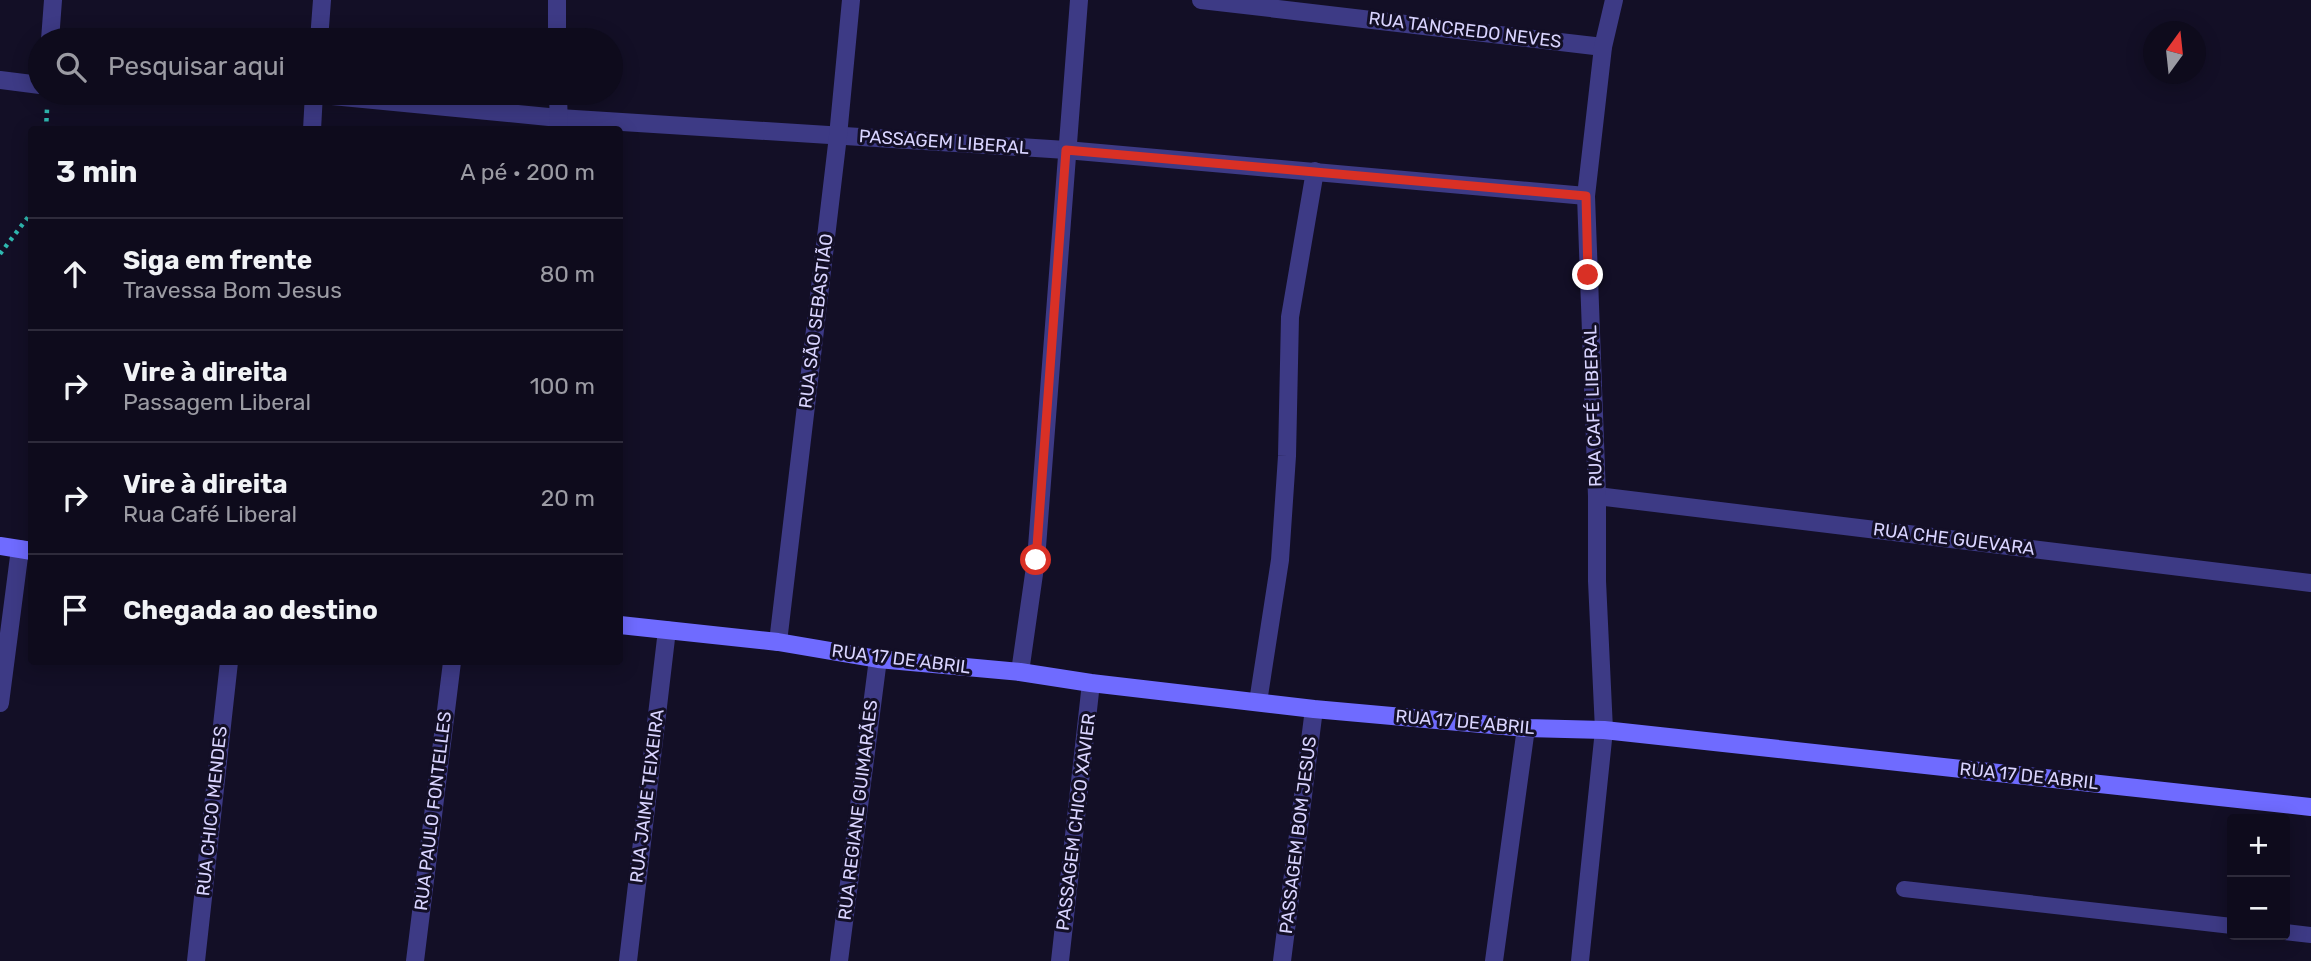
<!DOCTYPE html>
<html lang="pt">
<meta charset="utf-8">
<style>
:root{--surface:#0e0b1c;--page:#171425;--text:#f1f3f6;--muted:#9b9ba3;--line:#2e2b3b}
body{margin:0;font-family:Rubik,sans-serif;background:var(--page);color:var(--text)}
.controls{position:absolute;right:21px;bottom:21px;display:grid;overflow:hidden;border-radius:7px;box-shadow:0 4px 18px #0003}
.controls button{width:63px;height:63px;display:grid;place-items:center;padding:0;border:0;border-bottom:2px solid var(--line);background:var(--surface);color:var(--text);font:35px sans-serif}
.compass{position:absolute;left:2143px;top:21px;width:63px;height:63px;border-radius:50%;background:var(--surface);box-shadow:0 4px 18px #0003;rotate:15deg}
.stop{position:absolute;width:21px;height:21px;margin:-16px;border:5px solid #d93025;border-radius:50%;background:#fff}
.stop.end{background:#d93025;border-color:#fff;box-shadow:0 2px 7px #0008}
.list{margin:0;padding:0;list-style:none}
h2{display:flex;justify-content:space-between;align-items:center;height:91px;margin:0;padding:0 28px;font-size:30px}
h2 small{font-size:23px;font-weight:400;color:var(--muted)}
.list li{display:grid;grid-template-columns:46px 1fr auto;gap:21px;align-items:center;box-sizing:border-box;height:112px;padding:0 28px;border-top:2px solid var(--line)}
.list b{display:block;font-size:26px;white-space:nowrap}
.list p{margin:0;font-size:23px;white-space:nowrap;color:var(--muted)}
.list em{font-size:23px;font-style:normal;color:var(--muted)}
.icon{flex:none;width:38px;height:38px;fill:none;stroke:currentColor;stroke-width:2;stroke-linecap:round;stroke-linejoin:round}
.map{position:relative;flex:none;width:2311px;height:961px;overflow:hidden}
.search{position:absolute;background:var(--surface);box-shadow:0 4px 18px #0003;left:28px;top:28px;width:595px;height:77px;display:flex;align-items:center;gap:18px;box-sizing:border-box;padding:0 24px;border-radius:38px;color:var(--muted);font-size:26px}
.panel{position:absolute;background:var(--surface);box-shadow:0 4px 18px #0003;left:28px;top:126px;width:595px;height:539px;border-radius:7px}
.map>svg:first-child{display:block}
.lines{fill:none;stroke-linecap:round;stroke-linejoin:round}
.path{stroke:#2fb8b0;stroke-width:4.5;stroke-dasharray:3.5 5;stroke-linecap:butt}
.lane{stroke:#3d3a85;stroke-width:16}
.street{stroke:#3d3a85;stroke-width:18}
.secondary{stroke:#6f6bff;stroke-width:18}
.route{stroke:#d93025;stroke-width:9}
.labels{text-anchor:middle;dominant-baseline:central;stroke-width:6;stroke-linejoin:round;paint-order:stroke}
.street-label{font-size:18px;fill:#d9d4ff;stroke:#130f26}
</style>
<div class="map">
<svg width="2311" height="961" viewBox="0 0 2311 961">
<rect width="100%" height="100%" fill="#130f26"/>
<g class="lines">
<!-- path -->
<g class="path">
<polyline points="46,130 47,109"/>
<polyline points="0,254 32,212"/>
</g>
<!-- lane -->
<g class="lane">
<polyline points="1904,889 2232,926"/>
<polyline points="2285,932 2311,935"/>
</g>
<!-- street -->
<g class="street">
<polyline points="557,0 557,40"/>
<polyline points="1201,0 1603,47"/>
<polyline points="50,40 53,0"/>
<polyline points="319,40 322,0"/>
<polyline points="0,80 40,85"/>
<polyline points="301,93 559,118 1066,150 1586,196"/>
<polyline points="558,93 559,130"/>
<polyline points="312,130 314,93"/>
<polyline points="1597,496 2311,583"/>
<polyline points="778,642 838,136 851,0"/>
<polyline points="1020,672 1036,560 1079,0"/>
<polyline points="1258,702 1280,560 1287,456 1290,317 1315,171"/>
<polyline points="0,703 20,549"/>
<polyline points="196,961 229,662"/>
<polyline points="415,961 452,662"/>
<polyline points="628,961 667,630"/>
<polyline points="839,961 878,659"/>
<polyline points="1060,961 1091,683"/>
<polyline points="1282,961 1314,709"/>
<polyline points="1494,961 1526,728"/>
<polyline points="1580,961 1604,730 1597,581 1597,496 1586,196 1603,47 1614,0"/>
</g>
<!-- secondary -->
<g class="secondary">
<polyline points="0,546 32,551"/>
<polyline points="620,625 778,642 878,659 1020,672 1091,683 1314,709 1526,728 1604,730 2311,807"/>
</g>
</g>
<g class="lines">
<!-- route -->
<polyline class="route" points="1036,560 1066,150 1586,196 1588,275"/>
</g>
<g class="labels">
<!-- street labels -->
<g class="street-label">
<text transform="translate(1465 30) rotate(7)">RUA TANCREDO NEVES</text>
<text transform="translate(944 142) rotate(4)">PASSAGEM LIBERAL</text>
<text transform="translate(816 321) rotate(-83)">RUA SÃO SEBASTIÃO</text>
<text transform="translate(1593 406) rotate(-92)">RUA CAFÉ LIBERAL</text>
<text transform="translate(1954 539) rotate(7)">RUA CHE GUEVARA</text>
<text transform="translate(901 659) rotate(7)">RUA 17 DE ABRIL</text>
<text transform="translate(1465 722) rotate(5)">RUA 17 DE ABRIL</text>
<text transform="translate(2029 776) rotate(6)">RUA 17 DE ABRIL</text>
<text transform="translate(647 796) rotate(-83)">RUA JAIME TEIXEIRA</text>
<text transform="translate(858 810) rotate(-83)">RUA REGIANE GUIMARÃES</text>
<text transform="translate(212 811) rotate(-84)">RUA CHICO MENDES</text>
<text transform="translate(433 811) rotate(-83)">RUA PAULO FONTELLES</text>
<text transform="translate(1076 822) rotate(-83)">PASSAGEM CHICO XAVIER</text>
<text transform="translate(1298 835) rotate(-83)">PASSAGEM BOM JESUS</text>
</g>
</g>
</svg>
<div class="controls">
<button>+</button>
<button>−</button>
</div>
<svg class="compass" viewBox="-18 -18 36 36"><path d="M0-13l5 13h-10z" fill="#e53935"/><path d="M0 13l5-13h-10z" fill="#9b9ba3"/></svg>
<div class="stop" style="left:1036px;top:560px"></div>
<div class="stop end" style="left:1588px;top:275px"></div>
<div class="search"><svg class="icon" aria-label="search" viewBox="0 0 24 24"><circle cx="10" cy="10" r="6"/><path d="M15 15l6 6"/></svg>Pesquisar aqui</div>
<section class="panel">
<h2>3 min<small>A pé · 200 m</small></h2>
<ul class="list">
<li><svg class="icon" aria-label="ahead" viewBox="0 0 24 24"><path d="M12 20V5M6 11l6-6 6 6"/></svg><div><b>Siga em frente</b><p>Travessa Bom Jesus</p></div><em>80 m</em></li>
<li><svg class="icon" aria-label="right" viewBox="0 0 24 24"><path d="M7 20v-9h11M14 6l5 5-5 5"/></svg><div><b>Vire à direita</b><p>Passagem Liberal</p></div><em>100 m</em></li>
<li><svg class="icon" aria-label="right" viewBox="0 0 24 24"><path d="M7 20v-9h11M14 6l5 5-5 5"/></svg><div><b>Vire à direita</b><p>Rua Café Liberal</p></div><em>20 m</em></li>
<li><svg class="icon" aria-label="arrive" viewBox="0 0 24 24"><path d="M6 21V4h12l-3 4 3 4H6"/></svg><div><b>Chegada ao destino</b></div></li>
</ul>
</section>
</div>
